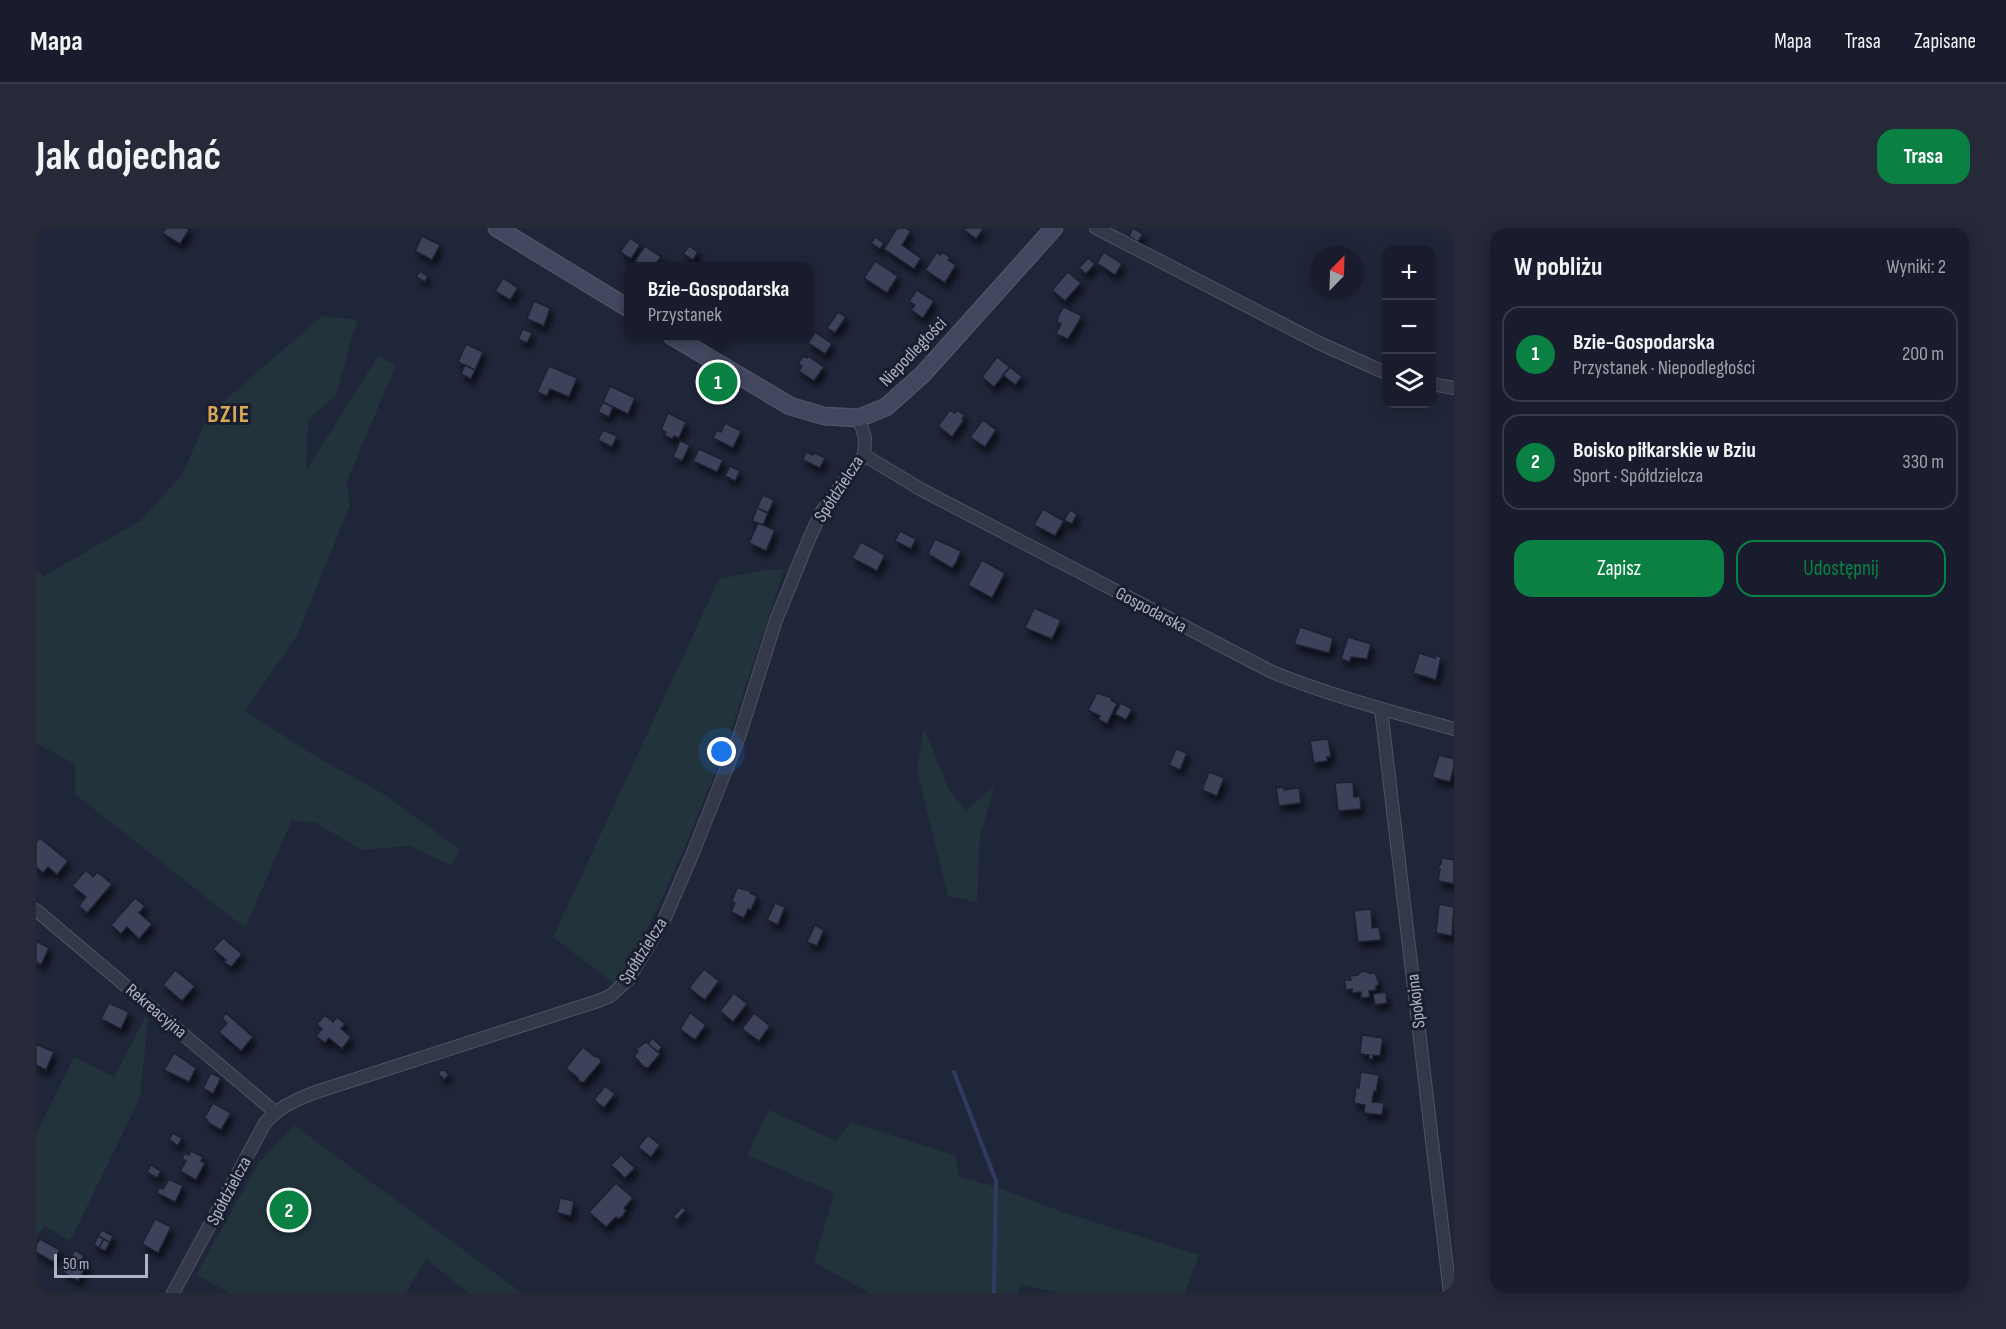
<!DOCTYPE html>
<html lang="pl">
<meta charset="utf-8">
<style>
:root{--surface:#181c2c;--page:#252938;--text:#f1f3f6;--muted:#9fa1a9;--line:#363a48;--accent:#0b8043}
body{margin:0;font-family:"Sofia Sans Condensed",sans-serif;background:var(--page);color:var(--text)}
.controls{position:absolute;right:18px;top:18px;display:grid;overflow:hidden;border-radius:12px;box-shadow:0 3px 15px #0003}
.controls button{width:54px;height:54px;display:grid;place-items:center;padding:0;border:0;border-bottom:2px solid var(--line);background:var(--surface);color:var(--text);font:30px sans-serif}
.compass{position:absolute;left:1274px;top:18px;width:54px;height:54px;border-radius:50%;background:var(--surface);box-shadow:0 3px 15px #0003;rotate:23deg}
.scale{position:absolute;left:18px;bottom:15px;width:94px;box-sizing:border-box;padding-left:6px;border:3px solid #aeb3c7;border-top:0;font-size:16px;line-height:21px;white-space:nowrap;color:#aeb3c7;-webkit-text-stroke:4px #191e2f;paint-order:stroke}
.you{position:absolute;left:686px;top:524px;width:21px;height:21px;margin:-15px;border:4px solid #fff;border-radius:50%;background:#1a73e8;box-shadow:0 0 0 9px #1a73e833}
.badge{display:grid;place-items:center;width:39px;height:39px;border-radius:50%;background:var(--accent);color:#fff;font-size:20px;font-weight:700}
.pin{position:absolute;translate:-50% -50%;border:3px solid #fff;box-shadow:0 2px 6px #0006}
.popup{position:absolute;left:588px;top:34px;width:189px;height:78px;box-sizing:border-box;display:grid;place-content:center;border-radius:12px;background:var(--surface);filter:drop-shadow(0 2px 4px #0005);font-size:20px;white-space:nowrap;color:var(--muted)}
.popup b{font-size:22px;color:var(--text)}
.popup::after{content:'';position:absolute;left:50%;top:100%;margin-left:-12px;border:12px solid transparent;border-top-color:var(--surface)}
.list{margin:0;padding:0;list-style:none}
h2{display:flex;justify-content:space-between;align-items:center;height:78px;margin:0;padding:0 24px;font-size:26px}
h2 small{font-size:20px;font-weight:400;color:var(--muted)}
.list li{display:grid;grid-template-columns:39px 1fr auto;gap:18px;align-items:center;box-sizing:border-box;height:96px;margin:0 12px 12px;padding:0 12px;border:2px solid var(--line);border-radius:18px}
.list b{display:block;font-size:22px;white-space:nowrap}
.list p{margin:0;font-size:20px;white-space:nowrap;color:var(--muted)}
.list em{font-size:20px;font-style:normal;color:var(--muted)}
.actions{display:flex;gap:12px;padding:18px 24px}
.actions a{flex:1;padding:14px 0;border:2px solid var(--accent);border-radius:18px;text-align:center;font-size:21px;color:var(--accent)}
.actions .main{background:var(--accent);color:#fff}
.icon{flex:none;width:33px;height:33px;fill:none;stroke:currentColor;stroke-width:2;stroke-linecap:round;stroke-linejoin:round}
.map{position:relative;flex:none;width:1418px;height:1065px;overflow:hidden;border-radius:18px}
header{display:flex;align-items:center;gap:36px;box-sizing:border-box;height:84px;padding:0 30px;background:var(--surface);border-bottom:2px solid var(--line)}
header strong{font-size:28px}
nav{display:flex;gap:33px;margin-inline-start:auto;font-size:21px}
.intro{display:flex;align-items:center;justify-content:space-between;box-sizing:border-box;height:144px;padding:0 36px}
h1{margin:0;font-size:42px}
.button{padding:15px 27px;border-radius:18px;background:var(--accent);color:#fff;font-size:21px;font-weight:700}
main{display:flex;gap:36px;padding:0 36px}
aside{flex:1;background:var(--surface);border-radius:18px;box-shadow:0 3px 15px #0003}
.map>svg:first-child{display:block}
.green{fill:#22333b}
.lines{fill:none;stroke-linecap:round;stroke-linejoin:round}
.stream{stroke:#313b60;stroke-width:4}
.building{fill:#3c435a;stroke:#1b2031;stroke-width:1.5;filter:url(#shadow)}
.street-casing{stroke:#4e5365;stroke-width:14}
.secondary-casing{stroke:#4e5365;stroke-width:19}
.street{stroke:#34394a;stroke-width:12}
.secondary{stroke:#41475e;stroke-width:16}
.labels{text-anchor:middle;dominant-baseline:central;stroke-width:6;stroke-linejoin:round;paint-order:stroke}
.street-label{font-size:18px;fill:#aeb3c7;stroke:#191e2f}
.district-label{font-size:24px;font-weight:bold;letter-spacing:1.5px;fill:#d9a857;stroke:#191e2f}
</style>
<header>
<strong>Mapa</strong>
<nav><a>Mapa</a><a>Trasa</a><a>Zapisane</a></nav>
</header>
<div class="intro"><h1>Jak dojechać</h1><a class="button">Trasa</a></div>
<main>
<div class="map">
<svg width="1418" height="1065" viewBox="0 0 1418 1065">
<defs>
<filter id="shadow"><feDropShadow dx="3.5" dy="6" stdDeviation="3" flood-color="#0009"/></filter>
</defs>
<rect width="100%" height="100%" fill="#20263a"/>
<!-- green -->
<g class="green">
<polygon points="286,88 321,92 300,167 272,192 270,243 342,128 360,137 311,253 314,277 262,406 209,483 276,526 351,568 424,622 415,637 373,618 326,622 280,595 256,592 209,700 39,566 39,536 0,515 0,341 8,348 105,292 146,247 172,187"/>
<polygon points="729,342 748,342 691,515 646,626 584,760 517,709 683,351"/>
<polygon points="888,500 912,560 930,583 959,557 944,608 941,674 912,668 881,542"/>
<polygon points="110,788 112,793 104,870 34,1013 9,998 0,1009 0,906 38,829 78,849"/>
<polygon points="733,882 800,913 815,894 920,928 923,949 958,958 1029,985 1163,1027 1149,1065 1021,1065 984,1056 983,1065 834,1065 778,1034 798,965 711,927"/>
<polygon points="258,897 486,1065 433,1065 390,1031 370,1065 194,1065 160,1047 222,936"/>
</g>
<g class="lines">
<!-- stream -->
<polyline class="stream" points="918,844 960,953 958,1065"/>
</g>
<!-- building -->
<g class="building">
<polygon points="130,0 154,0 144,16 126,5"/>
<polygon points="861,0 870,0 875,3 866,17 885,30 878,41 848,21"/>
<polygon points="926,0 948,0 940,11"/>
<polygon points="1097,0 1107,6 1102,14 1093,8"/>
<polygon points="386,8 404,17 396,32 379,23"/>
<polygon points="839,9 848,15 844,21 835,15"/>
<polygon points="594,10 604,17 595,31 584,24"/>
<polygon points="609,18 625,29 617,39 606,39 599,33"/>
<polygon points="653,18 662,24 657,32 647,26"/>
<polygon points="901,24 904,27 906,24 914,29 912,32 920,37 909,55 889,42"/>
<polygon points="1068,24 1086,36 1079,47 1061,35"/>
<polygon points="1052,30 1059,36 1050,46 1043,40"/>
<polygon points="839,33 862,48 851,65 828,50"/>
<polygon points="384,43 392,48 389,54 380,49"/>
<polygon points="1032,44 1045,55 1029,73 1016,62"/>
<polygon points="467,50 482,60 474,72 459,63"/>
<polygon points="881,62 898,73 887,90 875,82 879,77 873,73"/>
<polygon points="498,73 514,80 508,98 491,91"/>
<polygon points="1028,79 1046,88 1032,111 1020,106 1025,96 1021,94 1023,86"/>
<polygon points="802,84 810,89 799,105 791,100"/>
<polygon points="487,101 496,105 491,115 482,111"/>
<polygon points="779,104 796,116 789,126 772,115"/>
<polygon points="430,116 447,124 439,142 422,134"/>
<polygon points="767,128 771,130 772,128 788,139 778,153 763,143 766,138 762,136"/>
<polygon points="961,129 974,139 958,159 946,149"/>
<polygon points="429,137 439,142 435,151 425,146"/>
<polygon points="513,138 541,150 533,169 514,161 511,168 501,164"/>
<polygon points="974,139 986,149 979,157 967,147"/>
<polygon points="574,158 599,170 592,186 567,174"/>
<polygon points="567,174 577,179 573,189 562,184"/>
<polygon points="914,182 919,185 921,182 929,187 926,191 928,192 916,209 902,198"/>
<polygon points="632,185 650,194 643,210 638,208 636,211 628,207 630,204 625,202"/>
<polygon points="947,192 960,202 949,219 934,209"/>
<polygon points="689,195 705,203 697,220 677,210 681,202 685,204"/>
<polygon points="567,202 581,208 576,219 562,212"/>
<polygon points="644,213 654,217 646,233 637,229"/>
<polygon points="663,221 687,232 681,244 657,233"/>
<polygon points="770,224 777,227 779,225 789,230 784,240 767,232"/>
<polygon points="694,238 704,243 699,253 689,248"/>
<polygon points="727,267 738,272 732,285 721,280"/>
<polygon points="721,280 732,285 727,297 716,293"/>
<polygon points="1007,281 1028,293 1019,308 998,297"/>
<polygon points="1034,282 1041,286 1036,296 1028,292"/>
<polygon points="722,295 739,302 730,323 713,315"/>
<polygon points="864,303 880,311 875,321 859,313"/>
<polygon points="899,311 925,323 920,335 916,340 892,326"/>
<polygon points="825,314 849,327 841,343 816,330"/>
<polygon points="946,332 969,345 956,370 932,357"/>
<polygon points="998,380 1025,392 1016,411 989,400"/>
<polygon points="1264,399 1297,410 1293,425 1258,416"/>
<polygon points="1312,409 1335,416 1331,431 1315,429 1314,434 1305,431"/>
<polygon points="1383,425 1399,430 1399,427 1405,429 1400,452 1377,445"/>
<polygon points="1061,465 1076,470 1075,472 1081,476 1071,496 1062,491 1064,488 1052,482"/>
<polygon points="1085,475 1096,481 1090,492 1079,486"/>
<polygon points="1292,511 1295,529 1291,529 1291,533 1278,535 1274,513"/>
<polygon points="1140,521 1151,525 1144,542 1133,537"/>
<polygon points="1403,527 1418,531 1418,539 1414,554 1396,549"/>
<polygon points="1173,544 1188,550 1181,568 1166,562"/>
<polygon points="1317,554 1318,569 1324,568 1325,581 1302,583 1299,555"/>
<polygon points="1248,559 1248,562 1263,560 1265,575 1243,578 1240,560"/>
<polygon points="4,610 32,633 21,647 12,639 7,645 0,639 0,614"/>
<polygon points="1406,630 1418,632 1418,656 1402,653 1404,641 1401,640 1405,636"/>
<polygon points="50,642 57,649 61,644 76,656 51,685 43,678 50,669 36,658"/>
<polygon points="701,660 715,663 714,665 721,668 715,682 712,681 708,690 695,684 699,675 696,673"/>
<polygon points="99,670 109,678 103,685 116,696 103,711 91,699 85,706 75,697"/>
<polygon points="739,675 749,679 742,697 731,692"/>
<polygon points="1403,676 1418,679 1416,708 1400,705"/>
<polygon points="1335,681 1336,700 1343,699 1345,712 1322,714 1318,683"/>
<polygon points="779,697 788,702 781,718 771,714"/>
<polygon points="187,710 206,726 195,739 188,734 190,732 177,721"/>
<polygon points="0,713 13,720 5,737 0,734"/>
<polygon points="668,741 683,753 669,772 653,760"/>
<polygon points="139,742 159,758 146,773 127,757"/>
<polygon points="1329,743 1332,745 1339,745 1343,756 1340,758 1340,762 1333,763 1334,769 1325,770 1325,764 1316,765 1316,761 1310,762 1308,752 1315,752 1314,748 1322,747 1324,744"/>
<polygon points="1350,764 1351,775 1339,777 1337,766"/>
<polygon points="698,765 711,776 697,794 684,783"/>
<polygon points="73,775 93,784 85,801 65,791"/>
<polygon points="190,785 217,809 205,823 183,804 191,795 186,790"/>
<polygon points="654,785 670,797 659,812 644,801"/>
<polygon points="718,785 734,798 723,813 706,801"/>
<polygon points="289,787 297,794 301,789 309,796 305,801 315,809 306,821 293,810 289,815 280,808 286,801 281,796"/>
<polygon points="1326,807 1347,810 1344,828 1337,827 1337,831 1333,831 1333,827 1324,826"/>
<polygon points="616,810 626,819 622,824 612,816"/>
<polygon points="610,814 624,826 612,840 608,839 598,828 602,823 600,821"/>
<polygon points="0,816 18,824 10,842 0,837"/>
<polygon points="547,819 558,828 564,830 565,834 548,854 544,854 541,849 530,840"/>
<polygon points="138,825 160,840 153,854 128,842"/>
<polygon points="405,842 409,842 413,847 408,852 402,845"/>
<polygon points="1325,844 1343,847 1340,864 1338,863 1336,874 1348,875 1346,887 1328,885 1329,877 1318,875 1320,859 1323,860"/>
<polygon points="175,845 185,850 177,866 167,860"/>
<polygon points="569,858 579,866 568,880 558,872"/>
<polygon points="177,875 195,885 185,902 171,894 172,892 168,890"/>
<polygon points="137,905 146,910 142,918 133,911"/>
<polygon points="612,907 624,917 615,929 602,919"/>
<polygon points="155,923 167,929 165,933 169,935 160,952 144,943 150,933 146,931 149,925 153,927"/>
<polygon points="585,927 599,940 589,950 575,937"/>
<polygon points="115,937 125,943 121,950 111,944"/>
<polygon points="133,951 147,958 139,974 121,965 123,960 127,961"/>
<polygon points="580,955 597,970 588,980 590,982 587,988 582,991 580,989 570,999 553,984"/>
<polygon points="524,970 538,973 535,988 521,985"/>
<polygon points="646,979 650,982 641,992 637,989"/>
<polygon points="119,991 135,999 122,1025 106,1016"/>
<polygon points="66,1002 77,1008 74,1015 62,1008"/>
<polygon points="62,1008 68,1011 63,1020 58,1017"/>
<polygon points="4,1011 24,1022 17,1034 0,1024 0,1017"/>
<polygon points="68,1011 74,1015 69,1023 63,1020"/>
<polygon points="39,1022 48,1028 46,1032 52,1036 42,1053 27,1044"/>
</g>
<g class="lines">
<!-- street casing -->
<g class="street-casing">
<g id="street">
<polyline points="1060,0 1283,115 1350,145"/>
<polyline points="1396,156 1418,160"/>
<path d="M828 227 886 262 1236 444C1295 468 1357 484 1418 501"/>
<polyline points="1345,481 1414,1065"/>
<polyline points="0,682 239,884"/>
<path d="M137 1065 229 895C243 879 258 873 277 865L562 773 574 768 592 752 628 692 656 627 703 509 740 392 773 311 786 283 828 227 829 210 823 190"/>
</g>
</g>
<!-- secondary casing -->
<g class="secondary-casing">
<g id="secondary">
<polyline points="461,0 592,80"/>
<polyline points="636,108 754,178 788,188 823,190 850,179 887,146 1018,0"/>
</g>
</g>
<!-- street -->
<use href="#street" class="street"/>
<!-- secondary -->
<use href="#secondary" class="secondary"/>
</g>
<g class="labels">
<!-- street labels -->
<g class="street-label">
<text transform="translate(877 124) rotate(-46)">Niepodległości</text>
<text transform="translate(803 261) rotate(-57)">Spółdzielcza</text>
<text transform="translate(1115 382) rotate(28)">Gospodarska</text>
<text transform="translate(607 723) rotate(-58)">Spółdzielcza</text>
<text transform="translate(1380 773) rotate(-97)">Spokojna</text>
<text transform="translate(120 783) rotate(40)">Rekreacyjna</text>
<text transform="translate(193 963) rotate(-62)">Spółdzielcza</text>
</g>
<!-- district labels -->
<g class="district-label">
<text x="193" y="186">BZIE</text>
</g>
</g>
</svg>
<div class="controls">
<button>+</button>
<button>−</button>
<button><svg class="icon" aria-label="layers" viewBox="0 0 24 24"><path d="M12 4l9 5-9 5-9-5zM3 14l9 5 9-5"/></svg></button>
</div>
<svg class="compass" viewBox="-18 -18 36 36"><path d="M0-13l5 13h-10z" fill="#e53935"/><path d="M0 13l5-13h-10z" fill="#9fa1a9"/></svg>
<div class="scale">50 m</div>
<div class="you"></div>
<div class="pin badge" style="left:682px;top:154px">1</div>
<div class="popup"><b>Bzie-Gospodarska</b>Przystanek</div>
<div class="pin badge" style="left:253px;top:982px">2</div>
</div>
<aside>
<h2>W pobliżu<small>Wyniki: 2</small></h2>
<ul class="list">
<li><span class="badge">1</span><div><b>Bzie-Gospodarska</b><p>Przystanek · Niepodległości</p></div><em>200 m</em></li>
<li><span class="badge">2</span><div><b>Boisko piłkarskie w Bziu</b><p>Sport · Spółdzielcza</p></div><em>330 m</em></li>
</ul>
<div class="actions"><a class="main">Zapisz</a><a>Udostępnij</a></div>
</aside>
</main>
